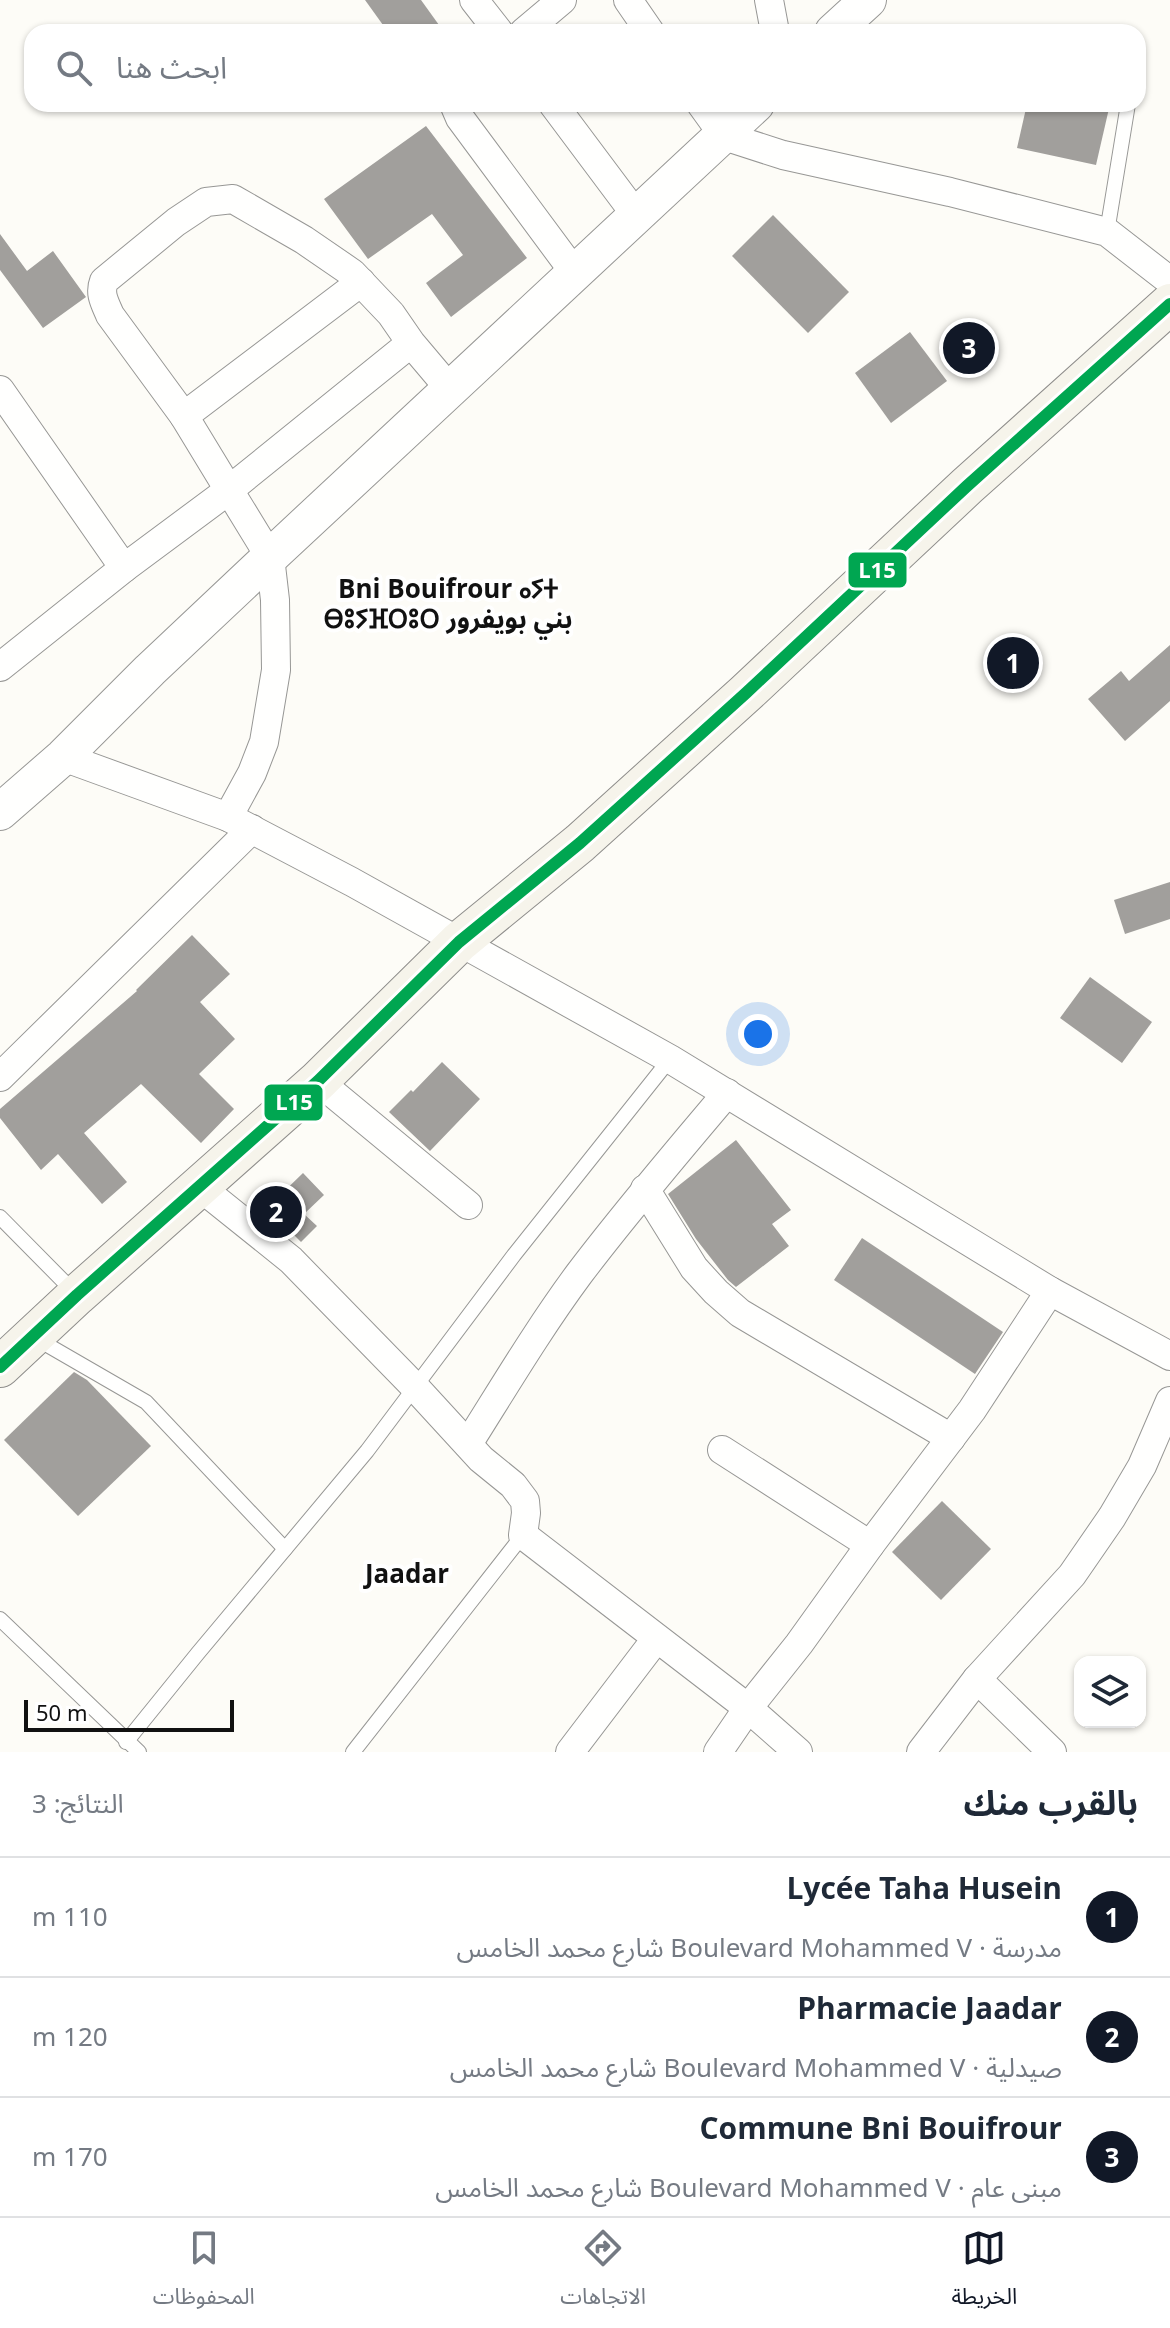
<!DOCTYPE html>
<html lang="ar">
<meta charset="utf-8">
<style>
:root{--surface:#fff;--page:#f6f6f7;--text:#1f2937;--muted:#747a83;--line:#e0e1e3;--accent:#111827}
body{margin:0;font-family:Georgia,"Noto Sans Arabic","Noto Sans Tifinagh",serif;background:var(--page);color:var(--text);direction:rtl}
.controls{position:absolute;right:24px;bottom:24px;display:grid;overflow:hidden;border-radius:16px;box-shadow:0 2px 6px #0004}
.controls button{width:72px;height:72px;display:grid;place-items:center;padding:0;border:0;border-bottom:2px solid var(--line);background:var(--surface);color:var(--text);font:40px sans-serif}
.scale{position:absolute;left:24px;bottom:20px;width:210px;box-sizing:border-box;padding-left:8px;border:4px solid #111;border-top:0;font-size:22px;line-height:28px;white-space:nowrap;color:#111;-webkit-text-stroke:6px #fff;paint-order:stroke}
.you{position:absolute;left:758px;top:1034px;width:28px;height:28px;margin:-20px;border:6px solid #fff;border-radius:50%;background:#1a73e8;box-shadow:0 0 0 12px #1a73e833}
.badge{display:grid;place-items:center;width:52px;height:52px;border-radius:50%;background:var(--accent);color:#fff;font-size:26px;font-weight:700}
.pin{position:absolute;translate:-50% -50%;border:4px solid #fff;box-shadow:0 2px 8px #0006}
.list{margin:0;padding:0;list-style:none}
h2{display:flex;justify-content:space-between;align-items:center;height:104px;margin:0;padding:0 32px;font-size:34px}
h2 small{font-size:26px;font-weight:400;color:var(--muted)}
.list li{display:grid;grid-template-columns:52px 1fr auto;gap:24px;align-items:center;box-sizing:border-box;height:120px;padding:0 32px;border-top:2px solid var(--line)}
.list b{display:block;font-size:30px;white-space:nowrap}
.list p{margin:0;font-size:26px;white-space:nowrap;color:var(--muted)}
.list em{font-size:26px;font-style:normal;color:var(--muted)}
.icon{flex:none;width:44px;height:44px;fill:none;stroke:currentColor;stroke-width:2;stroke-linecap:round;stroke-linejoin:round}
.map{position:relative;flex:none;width:1170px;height:1752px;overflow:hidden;direction:ltr}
.search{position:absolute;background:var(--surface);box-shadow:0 2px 6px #0004;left:24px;right:24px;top:24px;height:88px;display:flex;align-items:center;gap:20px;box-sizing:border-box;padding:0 28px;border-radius:24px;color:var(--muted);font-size:30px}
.sheet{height:464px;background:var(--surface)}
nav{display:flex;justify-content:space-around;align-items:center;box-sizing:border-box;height:112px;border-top:2px solid var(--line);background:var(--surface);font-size:22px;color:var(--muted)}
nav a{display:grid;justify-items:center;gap:4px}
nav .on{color:var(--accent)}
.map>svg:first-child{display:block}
.building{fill:#a19f9c}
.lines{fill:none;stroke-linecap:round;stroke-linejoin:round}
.service-casing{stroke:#979795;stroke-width:16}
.minor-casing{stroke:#979795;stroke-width:30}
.tertiary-casing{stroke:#979795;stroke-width:38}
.secondary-casing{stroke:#8e8d8b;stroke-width:42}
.service{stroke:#fffffe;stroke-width:14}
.minor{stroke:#fffffe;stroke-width:28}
.tertiary{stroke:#fffffe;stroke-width:36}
.secondary{stroke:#f6f4eb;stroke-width:40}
.bus-1-casing{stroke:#fff;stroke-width:18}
.bus-1{stroke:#00a651;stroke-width:12}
.labels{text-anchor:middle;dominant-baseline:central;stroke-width:8;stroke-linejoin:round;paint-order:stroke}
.quarter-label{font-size:26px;font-weight:bold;fill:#111;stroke:#fff}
.line-badge{stroke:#fff;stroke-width:3}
.badge-label{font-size:22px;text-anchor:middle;font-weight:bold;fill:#fff}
</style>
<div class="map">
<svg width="1170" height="1752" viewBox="0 0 1170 1752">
<rect width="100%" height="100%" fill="#fdfcf7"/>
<!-- building -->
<g class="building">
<polygon points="365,0 421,0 444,32 388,32"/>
<polygon points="1027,104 1110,104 1096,165 1017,148"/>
<polygon points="426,126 527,258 451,317 426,283 463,255 432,214 368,259 324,199"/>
<polygon points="773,215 849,292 808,333 732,256"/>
<polygon points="0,234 27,271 53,251 86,297 43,328 0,270"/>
<polygon points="910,332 947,381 891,423 855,373"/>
<polygon points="1170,645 1170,701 1125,741 1088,699 1121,671 1129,681"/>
<polygon points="1170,882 1170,919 1125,934 1114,900"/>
<polygon points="192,935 230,974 200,1002 235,1039 199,1074 234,1109 201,1143 141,1084 84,1133 127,1182 102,1204 58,1154 41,1170 0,1118 0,1109 137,991 136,990"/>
<polygon points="1090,977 1152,1022 1122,1063 1060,1018"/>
<polygon points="442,1062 480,1099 430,1151 389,1112 411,1090 413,1092"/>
<polygon points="736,1140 791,1210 772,1224 789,1246 736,1287 728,1280 696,1239 668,1194"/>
<polygon points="303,1173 324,1195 304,1214 317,1226 301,1242 267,1208"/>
<polygon points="862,1238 1003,1332 975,1374 834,1280"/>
<polygon points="74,1372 87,1380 151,1446 78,1516 4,1440"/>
<polygon points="942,1501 991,1549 941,1600 892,1552"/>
</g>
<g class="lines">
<!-- service casing -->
<g class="service-casing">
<g id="service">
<polyline points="1107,232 1128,104"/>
<polyline points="0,1217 76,1294"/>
<polyline points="37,1339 146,1402 285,1549"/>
<polyline points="0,1619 139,1752"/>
<polyline points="126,1742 198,1653 367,1451 514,1255 670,1059"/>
<polyline points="353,1752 523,1535"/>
</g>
</g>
<!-- minor casing -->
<g class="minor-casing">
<g id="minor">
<polyline points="474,0 499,32"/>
<polyline points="628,0 650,32"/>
<polyline points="769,0 775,32"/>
<polyline points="524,32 562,0"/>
<polyline points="454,104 460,118 574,272"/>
<polyline points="553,104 636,215"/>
<polyline points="701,104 724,136 783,155 950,192 1107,232 1170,281"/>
<path d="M411 343 229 490 184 416 110 315C105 303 99 294 104 281L176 222 206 202 233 199 304 240 352 273 391 314 411 343 449 388"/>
<polyline points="0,390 124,568 229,490 270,557 275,600 276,670 264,742 252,773 228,817"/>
<polyline points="184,416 361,282"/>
<polyline points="0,667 124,568"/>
<polyline points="63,757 228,817 352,882 670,1059 1050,1291 1170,1356"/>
<polyline points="0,1077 252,829"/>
<polyline points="318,1081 468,1205"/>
<polyline points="200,1187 291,1260 414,1386 481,1459 513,1485 525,1501 526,1513 523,1535 748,1708 798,1752"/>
<polyline points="645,1189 694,1268 716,1292 740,1313 951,1438"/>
<path d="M468 1444C504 1387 539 1328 579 1274 626 1212 676 1153 727 1093"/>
<polyline points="722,1450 870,1545"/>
<polyline points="977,1679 1052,1752"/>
<polyline points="570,1752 656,1639"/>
<polyline points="718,1752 748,1708 799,1644 870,1545 972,1410 1050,1291"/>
<polyline points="921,1752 977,1679 1072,1575 1112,1517 1142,1466 1170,1401"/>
</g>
</g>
<!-- tertiary casing -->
<g class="tertiary-casing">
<g id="tertiary">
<polyline points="833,32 868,0"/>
<polyline points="0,812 63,757 150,670 270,557 756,104"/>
</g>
</g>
<!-- secondary casing -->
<g class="secondary-casing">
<polyline id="secondary" points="0,1367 77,1295 318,1081 459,942 580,843 746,693 967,486 1170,304"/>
</g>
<!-- service -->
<use href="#service" class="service"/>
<!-- minor -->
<use href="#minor" class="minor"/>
<!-- tertiary -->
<use href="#tertiary" class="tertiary"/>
<!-- secondary -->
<use href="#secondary" class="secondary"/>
<!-- bus-1 casing -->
<g class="bus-1-casing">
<polyline id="bus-1" points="0,1367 77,1295 318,1081 459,942 580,843 746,693 967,486 1170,304"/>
</g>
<!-- bus-1 -->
<use href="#bus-1" class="bus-1"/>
</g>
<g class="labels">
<!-- quarter labels -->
<g class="quarter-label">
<text x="448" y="589">Bni Bouifrour ⴰⵢⵜ<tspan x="448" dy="30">ⴱⵓⵢⴼⵔⵓⵔ بني بويفرور</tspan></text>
<text x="407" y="1574">Jaadar</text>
</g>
</g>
<g class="line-badge">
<rect x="847" y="551" width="61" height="38" rx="8" fill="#00a651"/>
<rect x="263" y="1083" width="61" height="39" rx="8" fill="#00a651"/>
</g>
<g class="badge-label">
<text x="877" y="578">L15</text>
<text x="294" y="1110">L15</text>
</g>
</svg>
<div class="controls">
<button><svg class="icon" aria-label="layers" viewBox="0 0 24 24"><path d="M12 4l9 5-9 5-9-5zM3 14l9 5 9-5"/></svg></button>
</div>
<div class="scale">50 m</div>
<div class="you"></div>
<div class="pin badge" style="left:1013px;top:663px">1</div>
<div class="pin badge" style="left:276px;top:1212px">2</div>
<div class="pin badge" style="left:969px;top:348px">3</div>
<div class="search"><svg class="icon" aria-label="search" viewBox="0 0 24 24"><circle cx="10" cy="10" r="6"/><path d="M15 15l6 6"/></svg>ابحث هنا</div>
</div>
<section class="sheet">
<h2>بالقرب منك<small>النتائج: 3</small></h2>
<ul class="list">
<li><span class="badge">1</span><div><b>Lycée Taha Husein</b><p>مدرسة · Boulevard Mohammed V شارع محمد الخامس</p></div><em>110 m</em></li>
<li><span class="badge">2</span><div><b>Pharmacie Jaadar</b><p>صيدلية · Boulevard Mohammed V شارع محمد الخامس</p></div><em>120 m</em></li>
<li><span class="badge">3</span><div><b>Commune Bni Bouifrour</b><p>مبنى عام · Boulevard Mohammed V شارع محمد الخامس</p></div><em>170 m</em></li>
</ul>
</section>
<nav>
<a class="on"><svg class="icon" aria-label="map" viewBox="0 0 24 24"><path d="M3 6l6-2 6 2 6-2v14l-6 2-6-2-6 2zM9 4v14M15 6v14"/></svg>الخريطة</a>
<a><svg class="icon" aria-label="directions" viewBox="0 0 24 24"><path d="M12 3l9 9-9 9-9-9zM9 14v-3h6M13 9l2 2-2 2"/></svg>الاتجاهات</a>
<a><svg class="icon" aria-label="saved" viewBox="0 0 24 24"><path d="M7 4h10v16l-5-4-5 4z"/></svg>المحفوظات</a>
</nav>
